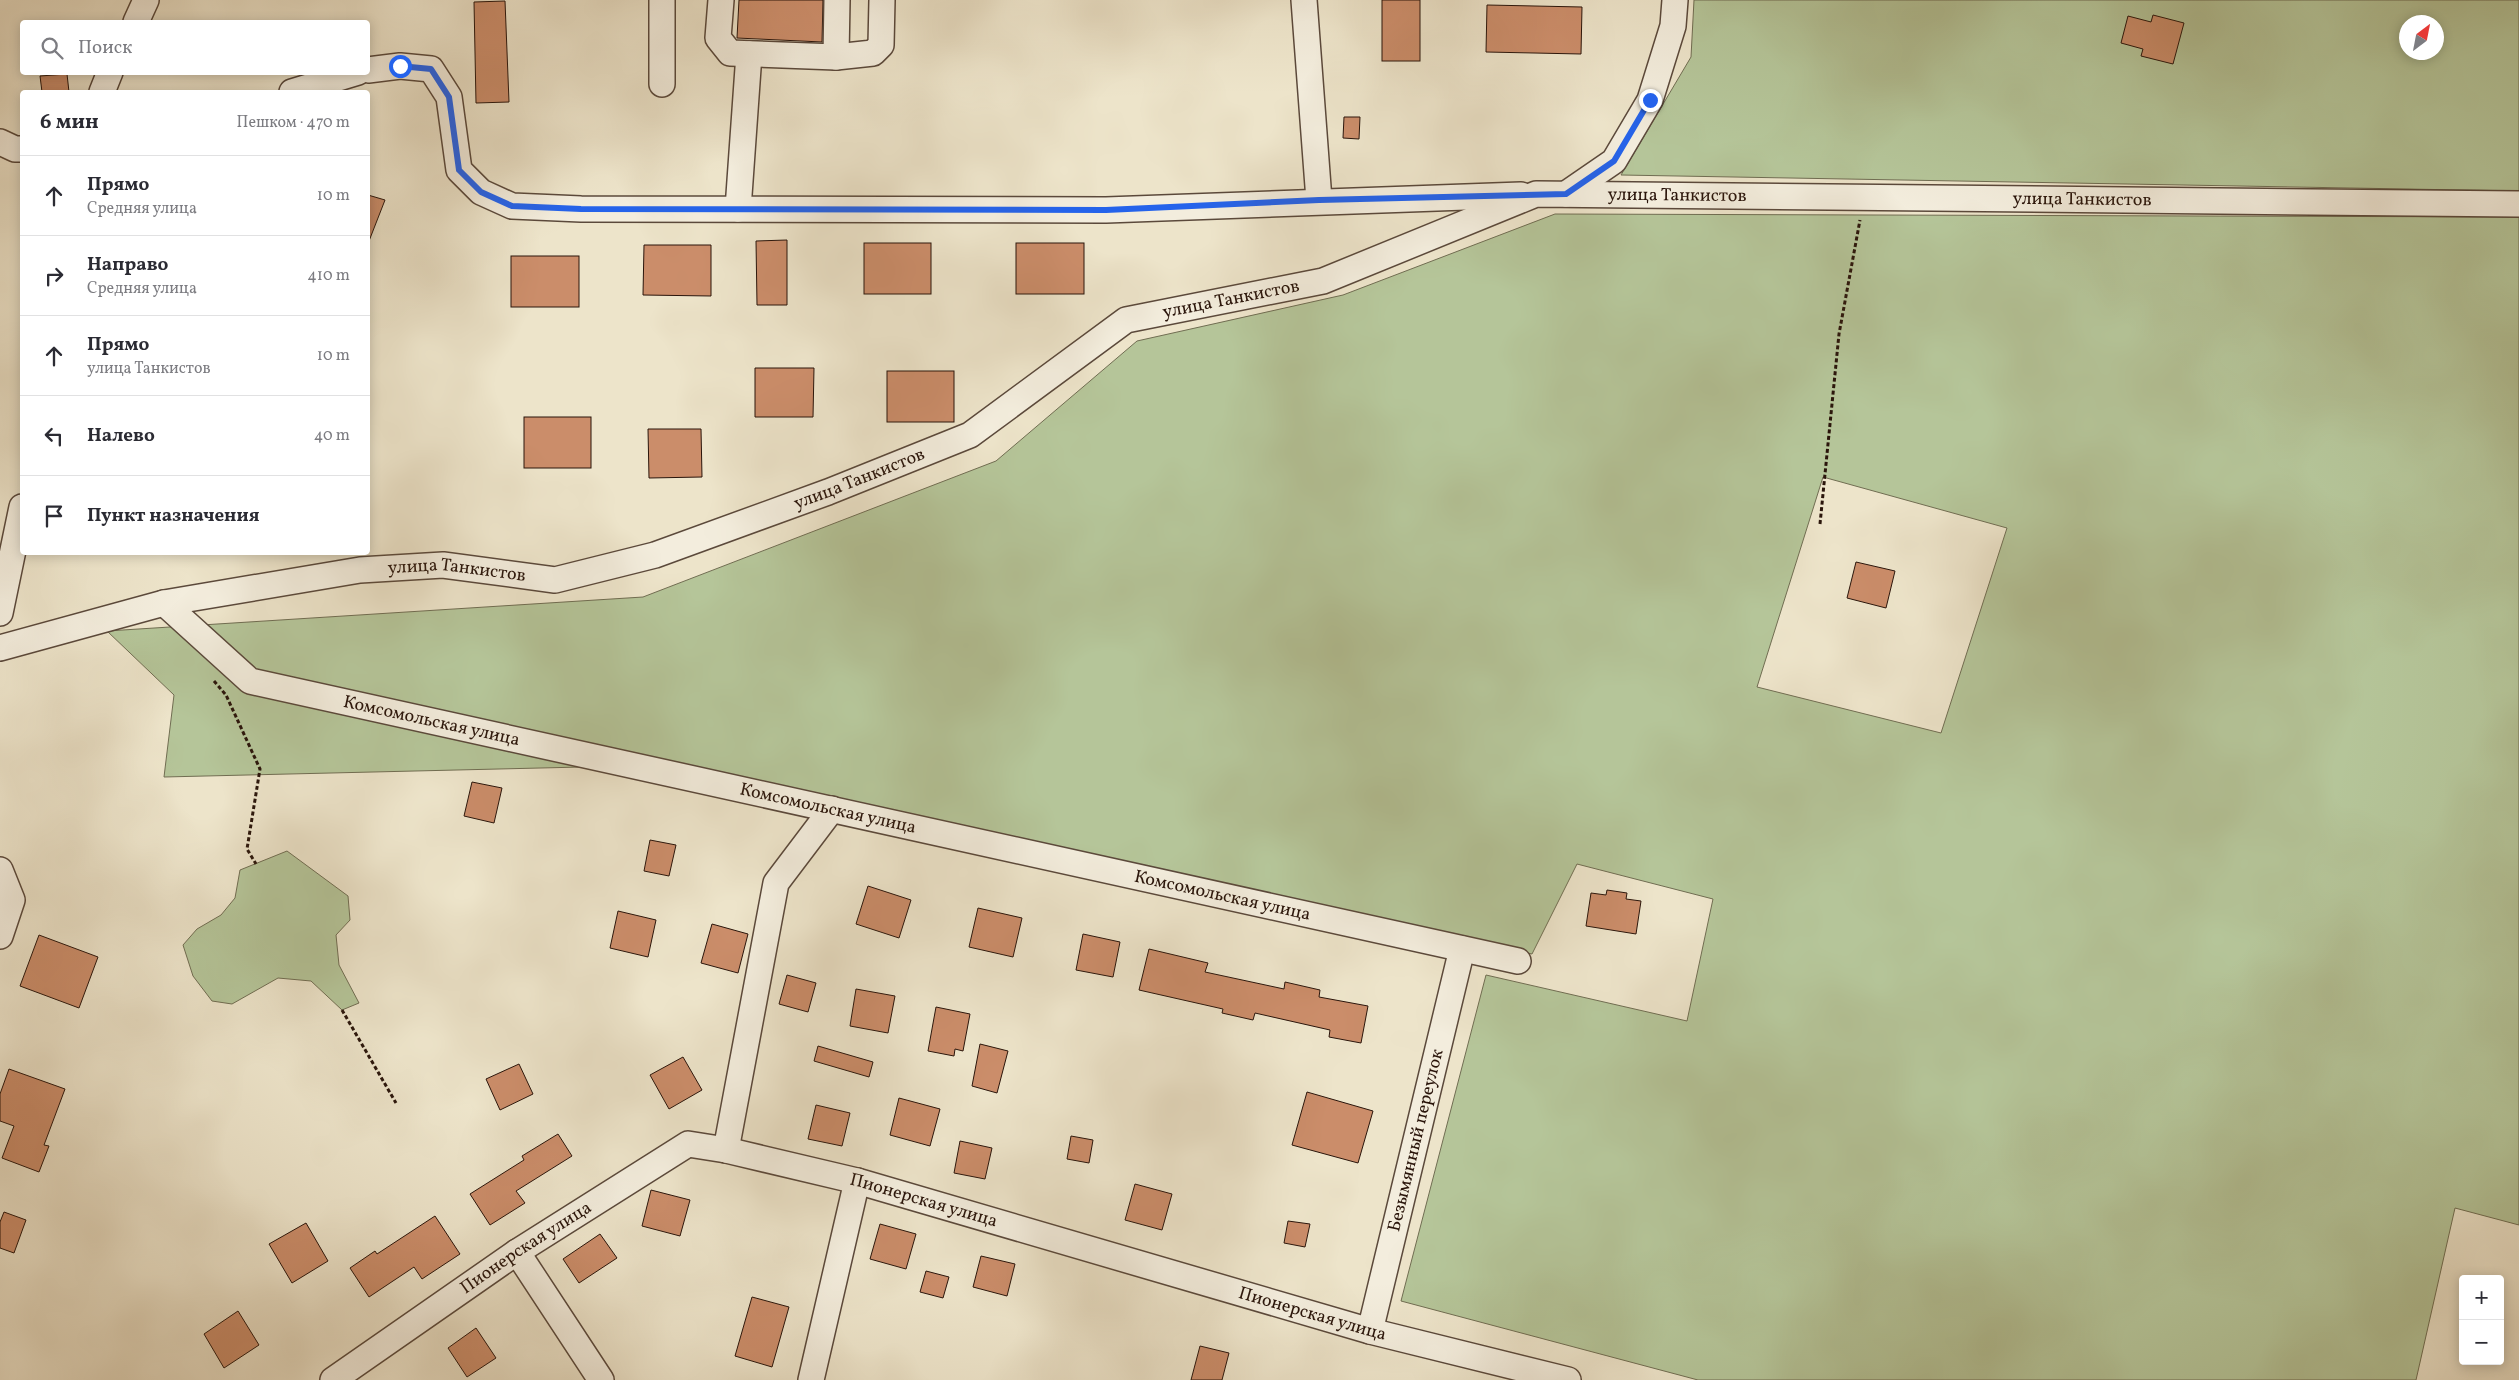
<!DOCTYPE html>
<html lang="ru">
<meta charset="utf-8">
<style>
:root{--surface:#fff;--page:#f2f2f3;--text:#2b2b33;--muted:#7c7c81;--line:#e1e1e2}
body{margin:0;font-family:Vollkorn,serif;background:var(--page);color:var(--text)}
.controls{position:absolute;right:15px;bottom:15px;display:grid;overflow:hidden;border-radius:5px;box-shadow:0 2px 12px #0003}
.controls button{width:45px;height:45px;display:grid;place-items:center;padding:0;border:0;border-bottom:1px solid var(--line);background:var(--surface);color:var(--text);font:25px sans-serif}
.compass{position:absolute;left:2399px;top:15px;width:45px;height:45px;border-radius:50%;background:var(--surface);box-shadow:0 2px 12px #0003;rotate:32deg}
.stop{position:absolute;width:15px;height:15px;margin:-11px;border:4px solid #2563eb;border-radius:50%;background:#fff}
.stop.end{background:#2563eb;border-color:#fff;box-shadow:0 1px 5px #0008}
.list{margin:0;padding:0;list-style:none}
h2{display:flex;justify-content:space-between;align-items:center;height:65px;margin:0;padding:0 20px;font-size:21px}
h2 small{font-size:16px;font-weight:400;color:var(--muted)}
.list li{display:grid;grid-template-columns:32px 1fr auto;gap:15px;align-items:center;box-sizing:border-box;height:80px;padding:0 20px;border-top:1px solid var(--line)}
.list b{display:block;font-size:19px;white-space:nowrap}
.list p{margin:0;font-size:16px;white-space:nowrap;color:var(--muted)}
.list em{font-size:16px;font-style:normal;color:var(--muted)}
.icon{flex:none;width:28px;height:28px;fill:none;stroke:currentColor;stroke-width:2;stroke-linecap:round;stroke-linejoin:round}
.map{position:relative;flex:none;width:2519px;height:1380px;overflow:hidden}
.search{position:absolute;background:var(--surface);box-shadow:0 2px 12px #0003;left:20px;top:20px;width:350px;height:55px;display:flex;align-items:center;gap:12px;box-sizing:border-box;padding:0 18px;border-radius:5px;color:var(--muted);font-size:19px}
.panel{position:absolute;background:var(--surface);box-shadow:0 2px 12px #0003;left:20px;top:90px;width:350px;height:465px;border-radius:5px}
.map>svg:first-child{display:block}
.green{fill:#b5c599;stroke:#706d52;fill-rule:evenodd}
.building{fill:#cb8d6a;stroke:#2a150b}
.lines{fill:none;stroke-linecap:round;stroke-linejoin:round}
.minor-casing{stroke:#5b493b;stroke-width:28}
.path{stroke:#2a150b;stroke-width:3;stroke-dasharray:4 2.5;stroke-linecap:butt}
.minor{stroke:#f3eddd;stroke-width:25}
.route{stroke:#2563eb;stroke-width:6}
.labels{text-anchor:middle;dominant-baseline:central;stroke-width:5;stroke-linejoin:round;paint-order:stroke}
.street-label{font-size:18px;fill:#2a150b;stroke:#f3eddd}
</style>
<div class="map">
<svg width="2519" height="1380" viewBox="0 0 2519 1380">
<rect width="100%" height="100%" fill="#ede4ca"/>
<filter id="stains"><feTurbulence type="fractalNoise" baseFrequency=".004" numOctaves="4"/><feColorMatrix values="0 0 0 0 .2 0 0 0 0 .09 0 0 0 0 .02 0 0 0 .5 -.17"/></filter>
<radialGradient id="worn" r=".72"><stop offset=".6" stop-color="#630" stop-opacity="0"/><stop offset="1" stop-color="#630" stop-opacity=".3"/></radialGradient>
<!-- green -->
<g class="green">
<path d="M1694 0H2519V191L1621 175 1691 57ZM2406 22H2436V52H2406Z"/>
<path d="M1555 214 2519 217V1225L2455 1208 2416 1380H1698L1401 1301 1486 975 1687 1021 1713 899 1577 864 1532 954 666 765 164 777 174 695 107 631 643 597 996 461 1137 341 1343 295ZM1823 477 2007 528 1941 733 1757 687Z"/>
<polygon points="287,851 348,896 350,920 336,935 339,965 359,1003 342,1010 311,981 278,978 232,1004 212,1001 193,976 183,945 197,929 221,915 235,898 240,870"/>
</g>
<!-- building -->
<g class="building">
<polygon points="739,0 823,0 822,42 737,38"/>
<rect x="1382" y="0" width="38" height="61"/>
<polygon points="505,1 509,102 476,103 474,2"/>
<polygon points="1487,5 1582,7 1581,54 1486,52"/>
<polygon points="2153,15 2184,23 2173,64 2141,56 2143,49 2121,43 2128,16 2151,22"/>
<polygon points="67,74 69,92 42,92 40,76"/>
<polygon points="1344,117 1360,117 1359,139 1343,138"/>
<polygon points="368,195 385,200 369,241 368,241"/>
<polygon points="787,240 787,305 757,305 756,241"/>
<rect x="864" y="243" width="67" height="51"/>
<rect x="1016" y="243" width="68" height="51"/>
<polygon points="644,245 711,245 711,296 643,295"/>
<rect x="511" y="256" width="68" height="51"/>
<polygon points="755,368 814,368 813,417 755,417"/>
<rect x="887" y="371" width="67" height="51"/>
<rect x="524" y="417" width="67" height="51"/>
<polygon points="648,429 701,429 702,477 649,478"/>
<polygon points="1856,562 1895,571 1886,608 1847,598"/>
<polygon points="472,782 502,788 494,823 464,816"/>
<polygon points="650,840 676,845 669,876 644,871"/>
<polygon points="868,886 911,900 899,938 856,924"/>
<polygon points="1607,890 1627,893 1626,899 1641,901 1636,934 1586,926 1591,893 1606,895"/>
<polygon points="978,908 1022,918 1013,957 969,947"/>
<polygon points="618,911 656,920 648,957 610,948"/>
<polygon points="712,924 748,934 738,973 701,963"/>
<polygon points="1083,934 1120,942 1113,977 1076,970"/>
<polygon points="39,935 98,957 79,1008 20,986"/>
<polygon points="1149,949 1208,963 1205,972 1284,989 1285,982 1320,990 1319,997 1368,1006 1361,1043 1329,1037 1330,1030 1255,1013 1253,1020 1222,1013 1223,1009 1139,990"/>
<polygon points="787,975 816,983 808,1012 779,1004"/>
<polygon points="856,989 895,996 888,1033 850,1026"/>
<polygon points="936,1007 970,1014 963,1051 955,1049 954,1056 928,1051"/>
<polygon points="980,1044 1008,1051 997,1093 972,1086"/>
<polygon points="818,1046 873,1062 869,1077 814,1061"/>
<polygon points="683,1057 702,1090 669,1109 650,1075"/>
<polygon points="519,1064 533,1094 500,1110 486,1079"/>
<polygon points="9,1069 65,1089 44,1145 49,1146 39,1172 2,1158 14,1126 0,1121 0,1094"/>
<polygon points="1307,1092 1373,1111 1358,1163 1292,1145"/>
<polygon points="899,1098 940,1109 930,1146 890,1135"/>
<polygon points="816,1105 850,1113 842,1146 808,1139"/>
<polygon points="558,1134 572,1156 516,1191 525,1203 490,1225 470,1194 524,1160 522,1156"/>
<polygon points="1071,1136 1093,1140 1089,1163 1067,1159"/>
<polygon points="960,1141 992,1148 985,1179 954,1173"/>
<polygon points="1135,1184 1172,1194 1162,1230 1125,1220"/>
<polygon points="651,1190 690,1200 680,1236 642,1226"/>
<polygon points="4,1212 26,1220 14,1253 0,1248 0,1222"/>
<polygon points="435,1216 460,1254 422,1279 414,1267 369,1297 350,1268 375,1251 377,1254"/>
<polygon points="1288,1221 1310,1224 1305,1247 1284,1243"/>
<polygon points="306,1223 328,1261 292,1283 269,1244"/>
<polygon points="880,1224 916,1234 906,1269 870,1259"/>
<polygon points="600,1234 617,1258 579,1283 563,1259"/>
<polygon points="981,1256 1015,1264 1007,1296 973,1287"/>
<polygon points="926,1271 949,1277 943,1298 920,1292"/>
<polygon points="752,1297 789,1307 772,1367 735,1356"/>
<polygon points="238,1311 259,1345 224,1368 204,1334"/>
<polygon points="476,1328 496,1358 467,1377 448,1348"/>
<polygon points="1200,1346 1229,1353 1222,1380 1191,1380"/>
</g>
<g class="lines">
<!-- minor casing -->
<g class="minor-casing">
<g id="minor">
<polyline points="662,0 662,84"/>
<polyline points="721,0 718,38 730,53 836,57 873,53 881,45 882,0"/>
<polyline points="1304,0 1319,200"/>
<polyline points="136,22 146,0"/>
<polyline points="836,57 837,0"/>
<polyline points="368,70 400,66 431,69 449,97 459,170 481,192 512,206 581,209 1106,210 1521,195"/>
<polyline points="102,92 110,72"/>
<polyline points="292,92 358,72"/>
<polyline points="0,142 15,149 22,149"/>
<polyline points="1566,194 1614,161 1650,100 1673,26 1675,0"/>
<polyline points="738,209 749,54"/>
<path id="s1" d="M164 603 250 681 1518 961"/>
<polyline points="0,613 22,507"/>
<path id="s2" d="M0 648 164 603 360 570 443 565 555 580 655 555 828 492 970 435 1126 320 1323 281 1536 194 2519 204"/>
<polyline points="0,870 12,900 0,936"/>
<polyline points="726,1150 776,883 832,809"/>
<polyline points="517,1252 601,1380"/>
<path id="s3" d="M1370 1331 1462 949"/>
<path id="s4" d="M333 1380 517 1252 688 1144 726 1150 857 1181 1370 1331 1568 1380"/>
<polyline points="811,1380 857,1181"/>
</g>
</g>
<!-- path -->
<g class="path">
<polyline points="1820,524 1839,334 1860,220"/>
<polyline points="214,681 226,695 260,769 247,849 256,864"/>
<polyline points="342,1010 396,1103"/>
</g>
<!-- minor -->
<use href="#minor" class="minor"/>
</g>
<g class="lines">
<!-- route -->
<polyline class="route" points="400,66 431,69 449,97 459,170 481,192 512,206 581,209 1106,210 1319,200 1566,194 1614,161 1650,100"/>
</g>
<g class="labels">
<!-- street labels -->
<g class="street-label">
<text stroke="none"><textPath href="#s2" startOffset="1771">улица Танкистов</textPath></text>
<text stroke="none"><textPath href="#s2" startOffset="2176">улица Танкистов</textPath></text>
<text stroke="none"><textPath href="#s2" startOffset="1306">улица Танкистов</textPath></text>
<text stroke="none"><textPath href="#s2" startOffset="886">улица Танкистов</textPath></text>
<text stroke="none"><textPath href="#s2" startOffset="466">улица Танкистов</textPath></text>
<text stroke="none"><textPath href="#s1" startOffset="302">Комсомольская улица</textPath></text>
<text stroke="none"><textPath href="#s1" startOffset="708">Комсомольская улица</textPath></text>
<text stroke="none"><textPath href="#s1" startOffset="1112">Комсомольская улица</textPath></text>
<text stroke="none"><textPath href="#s3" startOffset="196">Безымянный переулок</textPath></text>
<text stroke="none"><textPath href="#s4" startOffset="669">Пионерская улица</textPath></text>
<text stroke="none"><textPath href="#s4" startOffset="234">Пионерская улица</textPath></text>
<text stroke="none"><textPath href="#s4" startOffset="1074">Пионерская улица</textPath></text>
</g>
</g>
<rect width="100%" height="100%" filter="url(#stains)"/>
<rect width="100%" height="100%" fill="url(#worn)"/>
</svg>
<div class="controls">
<button>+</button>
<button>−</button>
</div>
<svg class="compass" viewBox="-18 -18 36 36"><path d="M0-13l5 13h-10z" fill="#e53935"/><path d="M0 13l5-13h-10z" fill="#7c7c81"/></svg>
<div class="stop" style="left:400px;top:66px"></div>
<div class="stop end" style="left:1650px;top:100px"></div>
<div class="search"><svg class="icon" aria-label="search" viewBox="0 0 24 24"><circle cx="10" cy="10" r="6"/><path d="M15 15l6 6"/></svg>Поиск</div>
<section class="panel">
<h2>6 мин<small>Пешком · 470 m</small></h2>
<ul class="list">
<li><svg class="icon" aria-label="ahead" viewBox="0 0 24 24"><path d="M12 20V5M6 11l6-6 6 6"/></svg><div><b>Прямо</b><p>Средняя улица</p></div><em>10 m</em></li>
<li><svg class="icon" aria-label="right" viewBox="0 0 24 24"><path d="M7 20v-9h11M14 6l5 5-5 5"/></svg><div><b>Направо</b><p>Средняя улица</p></div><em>410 m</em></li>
<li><svg class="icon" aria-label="ahead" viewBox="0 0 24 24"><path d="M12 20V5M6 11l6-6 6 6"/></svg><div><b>Прямо</b><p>улица Танкистов</p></div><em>10 m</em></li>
<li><svg class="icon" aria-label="left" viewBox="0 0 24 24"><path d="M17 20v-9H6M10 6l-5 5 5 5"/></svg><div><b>Налево</b></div><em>40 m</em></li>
<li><svg class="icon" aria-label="arrive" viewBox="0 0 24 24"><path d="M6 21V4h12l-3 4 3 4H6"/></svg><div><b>Пункт назначения</b></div></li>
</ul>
</section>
</div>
